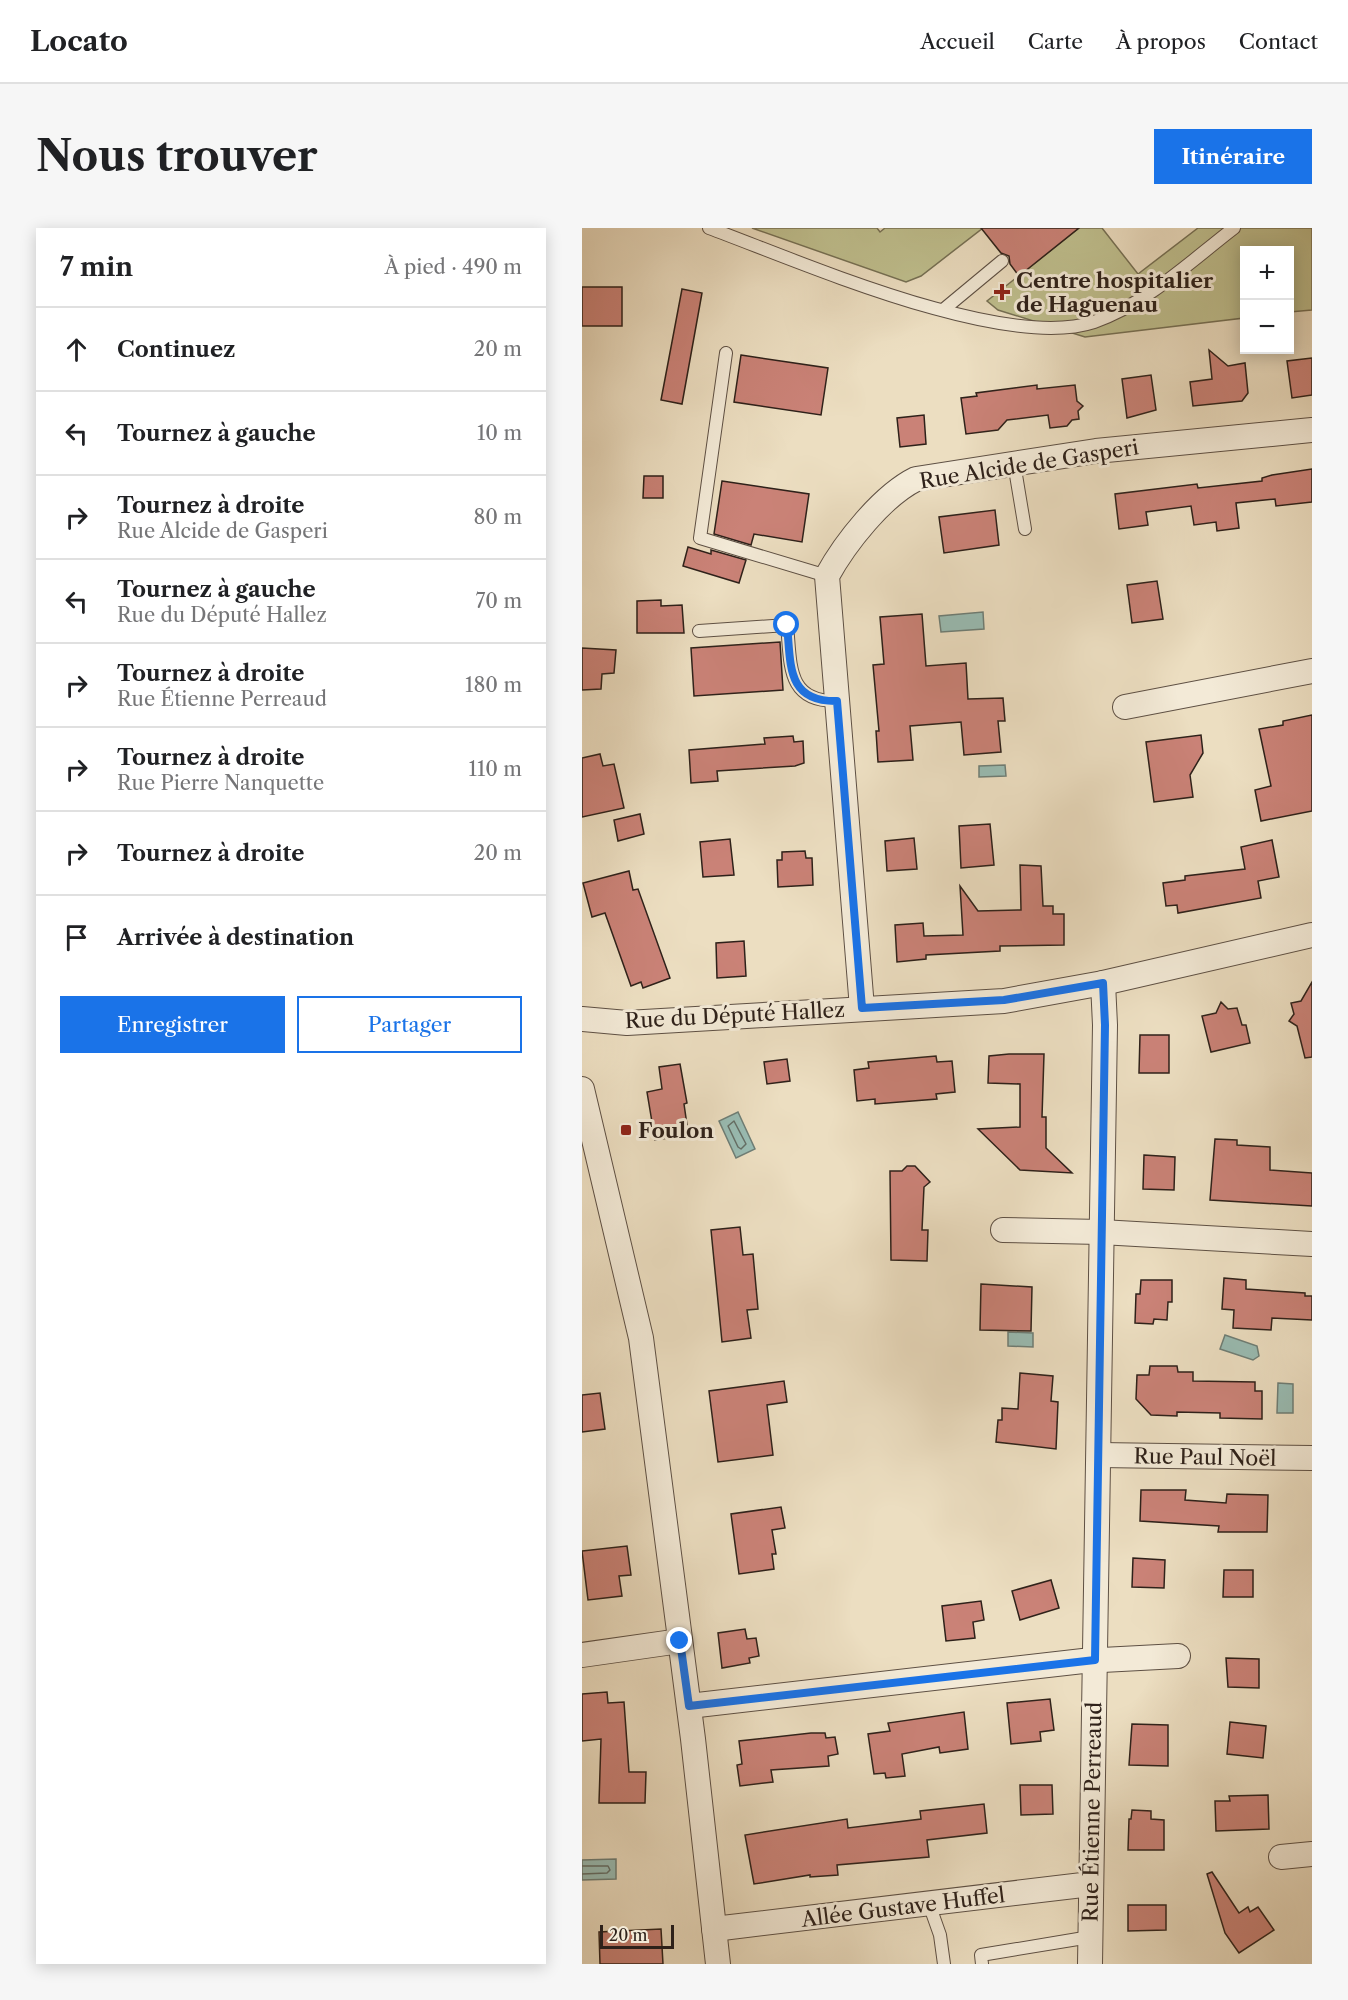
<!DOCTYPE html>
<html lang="fr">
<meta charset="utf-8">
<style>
:root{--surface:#fff;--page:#f6f6f6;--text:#202124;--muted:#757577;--line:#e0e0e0;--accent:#1a73e8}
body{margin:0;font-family:"Libre Caslon Text",serif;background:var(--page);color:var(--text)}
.controls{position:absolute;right:18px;top:18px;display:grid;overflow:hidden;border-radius:0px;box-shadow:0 3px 15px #0003}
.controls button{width:54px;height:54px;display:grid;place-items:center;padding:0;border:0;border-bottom:2px solid var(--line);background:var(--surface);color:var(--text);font:30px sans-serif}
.scale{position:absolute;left:18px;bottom:15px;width:74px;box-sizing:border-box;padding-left:6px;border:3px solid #2e211a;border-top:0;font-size:16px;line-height:21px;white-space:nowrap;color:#2e211a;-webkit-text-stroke:4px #f3ead7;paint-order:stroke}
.stop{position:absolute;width:18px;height:18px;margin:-14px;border:4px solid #1a73e8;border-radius:50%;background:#fff}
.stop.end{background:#1a73e8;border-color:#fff;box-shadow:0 2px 6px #0008}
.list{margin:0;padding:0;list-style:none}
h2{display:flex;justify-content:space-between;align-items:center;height:78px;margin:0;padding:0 24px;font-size:26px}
h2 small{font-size:20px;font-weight:400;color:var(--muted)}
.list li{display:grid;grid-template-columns:39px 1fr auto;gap:18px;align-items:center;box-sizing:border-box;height:84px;padding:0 24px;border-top:2px solid var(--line)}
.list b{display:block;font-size:22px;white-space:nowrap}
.list p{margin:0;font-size:20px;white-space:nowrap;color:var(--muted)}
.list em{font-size:20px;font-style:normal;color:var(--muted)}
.actions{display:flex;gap:12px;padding:18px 24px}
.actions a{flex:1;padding:14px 0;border:2px solid var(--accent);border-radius:0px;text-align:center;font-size:21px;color:var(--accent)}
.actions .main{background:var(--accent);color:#fff}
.icon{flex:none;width:33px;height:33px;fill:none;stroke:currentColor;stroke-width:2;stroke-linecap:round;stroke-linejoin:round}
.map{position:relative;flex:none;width:730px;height:1736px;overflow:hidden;border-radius:0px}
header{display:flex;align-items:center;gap:36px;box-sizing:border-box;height:84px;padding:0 30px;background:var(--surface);border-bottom:2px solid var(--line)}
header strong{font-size:28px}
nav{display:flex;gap:33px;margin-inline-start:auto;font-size:21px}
.intro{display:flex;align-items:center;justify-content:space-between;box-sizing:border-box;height:144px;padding:0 36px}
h1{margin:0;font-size:42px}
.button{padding:15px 27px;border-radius:0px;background:var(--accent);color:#fff;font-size:21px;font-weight:700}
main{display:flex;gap:36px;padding:0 36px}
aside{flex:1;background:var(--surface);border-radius:0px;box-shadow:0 3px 15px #0003}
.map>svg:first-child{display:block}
.green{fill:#bfbf8e;stroke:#767054;stroke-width:1.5}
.water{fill:#99bcb3;stroke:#6e7e76;stroke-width:1.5}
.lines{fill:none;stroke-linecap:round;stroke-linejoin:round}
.shore{stroke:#646e66;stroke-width:1.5}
.building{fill:#ca8277;stroke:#2e211a;stroke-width:1.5}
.service-casing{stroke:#5e5044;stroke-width:14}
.minor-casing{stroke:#5e5044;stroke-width:26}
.service{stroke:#f3ead7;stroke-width:12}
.minor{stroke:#f3ead7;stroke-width:24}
.route{stroke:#1a73e8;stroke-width:8}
.poi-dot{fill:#8f2418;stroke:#f3ead7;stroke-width:2}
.labels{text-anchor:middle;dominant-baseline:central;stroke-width:6;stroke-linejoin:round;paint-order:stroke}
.poi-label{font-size:21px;font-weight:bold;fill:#2e211a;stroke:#f3ead7;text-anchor:start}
.street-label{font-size:21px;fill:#2e211a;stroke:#f3ead7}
</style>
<header>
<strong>Locato</strong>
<nav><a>Accueil</a><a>Carte</a><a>À propos</a><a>Contact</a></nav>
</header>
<div class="intro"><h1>Nous trouver</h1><a class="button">Itinéraire</a></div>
<main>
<aside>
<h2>7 min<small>À pied · 490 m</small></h2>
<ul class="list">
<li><svg class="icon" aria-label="ahead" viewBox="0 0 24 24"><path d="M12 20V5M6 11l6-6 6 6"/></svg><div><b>Continuez</b></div><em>20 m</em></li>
<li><svg class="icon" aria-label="left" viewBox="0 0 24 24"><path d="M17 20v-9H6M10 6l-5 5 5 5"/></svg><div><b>Tournez à gauche</b></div><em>10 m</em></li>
<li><svg class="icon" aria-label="right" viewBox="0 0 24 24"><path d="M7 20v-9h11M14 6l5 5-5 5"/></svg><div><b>Tournez à droite</b><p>Rue Alcide de Gasperi</p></div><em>80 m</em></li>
<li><svg class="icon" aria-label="left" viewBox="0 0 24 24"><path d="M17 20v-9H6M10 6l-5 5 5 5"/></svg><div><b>Tournez à gauche</b><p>Rue du Député Hallez</p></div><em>70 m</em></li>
<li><svg class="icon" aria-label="right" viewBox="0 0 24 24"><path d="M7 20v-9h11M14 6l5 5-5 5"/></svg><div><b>Tournez à droite</b><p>Rue Étienne Perreaud</p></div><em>180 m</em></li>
<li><svg class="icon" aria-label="right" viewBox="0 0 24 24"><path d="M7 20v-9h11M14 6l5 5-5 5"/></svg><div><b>Tournez à droite</b><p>Rue Pierre Nanquette</p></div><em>110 m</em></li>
<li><svg class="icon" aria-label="right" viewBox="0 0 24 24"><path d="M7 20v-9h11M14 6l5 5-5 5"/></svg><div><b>Tournez à droite</b></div><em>20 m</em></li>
<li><svg class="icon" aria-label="arrive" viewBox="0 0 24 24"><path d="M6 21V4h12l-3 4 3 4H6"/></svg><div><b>Arrivée à destination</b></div></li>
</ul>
<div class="actions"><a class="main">Enregistrer</a><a>Partager</a></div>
</aside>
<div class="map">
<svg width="730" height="1736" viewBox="0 0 730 1736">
<rect width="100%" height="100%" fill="#ecdec1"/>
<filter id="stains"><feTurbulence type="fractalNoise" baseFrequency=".00333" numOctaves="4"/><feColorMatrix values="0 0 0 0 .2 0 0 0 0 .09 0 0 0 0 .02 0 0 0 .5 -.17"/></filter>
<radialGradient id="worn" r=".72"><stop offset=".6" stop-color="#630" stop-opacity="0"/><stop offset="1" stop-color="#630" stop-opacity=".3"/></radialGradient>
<!-- green -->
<g class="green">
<polygon points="170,0 295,0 298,4 303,0 401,0 339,48 324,54"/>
<polygon points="497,0 520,0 556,46 616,0 730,0 730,82 708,84 708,22 662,22 662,90 503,109 416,82 405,73"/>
</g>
<!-- water -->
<g class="water">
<polygon points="401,384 402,401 359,404 357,388"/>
<polygon points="423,537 424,548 397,549 397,538"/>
<polygon points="156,884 173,921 154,930 137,893"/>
<polygon points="426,1104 451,1105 451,1119 426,1118"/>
<polygon points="643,1107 675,1118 677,1128 671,1132 638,1121"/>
<polygon points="696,1155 711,1156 711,1185 695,1185"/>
<polygon points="34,1631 34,1651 0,1652 0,1632"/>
</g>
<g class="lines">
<!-- shore -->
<g class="shore">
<polygon points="152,893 164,916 159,921 156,919 146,898"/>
<polyline points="0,1638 26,1638 28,1642 25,1645 0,1646"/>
</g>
</g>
<!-- building -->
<g class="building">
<polygon points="399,0 497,0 437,48 428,36 427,28 419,25"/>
<rect x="0" y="59" width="40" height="39"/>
<polygon points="100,61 120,65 100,176 79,172"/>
<polygon points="627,122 646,138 663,135 666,165 660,173 611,178 608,154 630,151"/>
<polygon points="159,127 246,140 239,187 152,174"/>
<polygon points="730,130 730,167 710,170 705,133"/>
<polygon points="569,147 574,182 545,190 540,151"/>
<polygon points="455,157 455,161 493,157 495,173 501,178 496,183 497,191 490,192 485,198 468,200 466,187 425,192 416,202 384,206 379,170 395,168 394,165"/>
<polygon points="342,187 344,216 318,219 315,190"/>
<polygon points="730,241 730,274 694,278 693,271 654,275 657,300 635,303 634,294 612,297 609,278 564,284 566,297 537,301 533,266 615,256 616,260 680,253 680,250 690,247"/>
<polygon points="62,248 81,248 81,270 61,270"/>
<polygon points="140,253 227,266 220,314 172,306 169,317 132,306"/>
<polygon points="413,282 417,317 362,325 357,289"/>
<polygon points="106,319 129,326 129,322 164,332 157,355 101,338"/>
<polygon points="575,353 581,391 550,395 545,357"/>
<polygon points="79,372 79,378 100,377 102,405 55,405 55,373"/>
<polygon points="340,386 344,438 384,435 386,471 421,470 423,493 416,493 419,524 382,527 379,494 328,498 331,532 296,534 294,503 297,503 291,437 302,436 298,389"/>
<polygon points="198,414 201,462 112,468 109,420"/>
<polygon points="0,420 34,422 32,445 20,446 19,461 0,462"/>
<polygon points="730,487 730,583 679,593 673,562 689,558 677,501 701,497 701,493"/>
<polygon points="619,507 621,525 608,547 611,569 572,574 564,514"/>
<polygon points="211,508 212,514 221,513 222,535 213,538 135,543 136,553 109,555 107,522 183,516 182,510"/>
<polygon points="18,526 21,538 32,536 42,580 0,589 0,530"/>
<polygon points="58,586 62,606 36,613 32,592"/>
<polygon points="408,596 412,637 379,640 377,598"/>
<polygon points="332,610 335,641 305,643 303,613"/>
<polygon points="148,611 152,647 121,649 118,614"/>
<polygon points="690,612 697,649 676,653 679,670 596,685 595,677 584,678 581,655 603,652 603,648 663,641 659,619"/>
<polygon points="223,623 224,630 230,630 231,657 196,659 195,632 200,632 200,624"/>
<polygon points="438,637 459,638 461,678 471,678 471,686 482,686 482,717 418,718 418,723 344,727 344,731 315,734 313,697 341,695 342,708 381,707 378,658 396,683 439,682"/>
<polygon points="47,643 51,662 56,661 88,750 61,760 59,754 49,758 23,685 10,689 1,655"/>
<polygon points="162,713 164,748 135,750 134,715"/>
<polygon points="730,754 730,829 723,830 715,798 707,793 712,786 709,775 719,773"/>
<polygon points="639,774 646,781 655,780 660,797 664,797 668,815 629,824 620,788 634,785"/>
<polygon points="558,807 587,807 587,845 557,845"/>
<polygon points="427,826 462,826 460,889 464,889 464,920 490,945 438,942 396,901 438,899 438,856 406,855 407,828"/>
<polygon points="354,828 355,834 370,833 373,864 354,866 355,871 293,876 293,871 275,873 272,842 287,840 286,834"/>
<polygon points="205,831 208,853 185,856 182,834"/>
<polygon points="98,836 105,875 102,876 105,897 100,908 73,912 65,864 80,861 77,839"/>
<polygon points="633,911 655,912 655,917 688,919 688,942 730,945 730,978 628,972"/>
<polygon points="562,927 593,929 592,962 561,961"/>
<polygon points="325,938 333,938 348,954 342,959 340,1002 346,1002 345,1033 309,1032 308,943 320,943"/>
<polygon points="158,999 161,1027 171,1026 176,1081 165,1082 169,1110 140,1114 129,1002"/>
<polygon points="642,1050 664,1052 664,1061 723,1065 723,1068 730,1068 730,1092 690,1090 689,1102 651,1100 652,1082 640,1081"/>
<polygon points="559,1052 590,1052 590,1074 586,1074 585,1092 572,1091 571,1096 553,1095 554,1066 558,1066"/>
<polygon points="399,1056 450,1059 449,1103 398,1102"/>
<polygon points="568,1138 595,1138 596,1144 611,1144 611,1153 673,1154 673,1163 680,1163 680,1191 638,1190 638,1185 595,1184 595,1188 569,1187 554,1171 555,1147 567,1147"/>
<polygon points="438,1145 471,1148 469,1173 476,1174 474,1221 414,1214 416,1192 420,1192 420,1180 436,1181"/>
<polygon points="202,1153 205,1174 185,1177 191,1227 136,1234 127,1163"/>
<polygon points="18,1165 23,1201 0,1204 0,1167"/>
<polygon points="559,1262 604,1262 603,1272 644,1275 645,1266 686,1267 685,1304 636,1304 637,1298 558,1293"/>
<polygon points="199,1279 203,1300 190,1302 194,1326 190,1326 192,1341 157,1346 149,1286"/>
<polygon points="45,1318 49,1347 37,1348 40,1368 6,1372 0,1323"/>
<polygon points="551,1330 583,1332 582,1360 550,1359"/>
<polygon points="642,1342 671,1342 671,1369 641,1369"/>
<polygon points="469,1352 477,1380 438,1392 430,1363"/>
<polygon points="399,1373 402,1392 391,1394 393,1410 364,1413 360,1378"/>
<polygon points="163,1401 165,1411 174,1410 177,1428 167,1430 168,1435 140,1440 136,1405"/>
<polygon points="644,1430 677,1431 677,1460 646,1459"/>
<polygon points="25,1464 26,1475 42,1474 47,1544 64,1544 63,1575 17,1575 19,1511 0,1513 0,1466"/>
<polygon points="468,1471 472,1502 458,1504 459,1513 429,1516 425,1475"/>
<polygon points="382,1484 386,1521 358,1525 357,1519 320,1526 323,1548 304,1550 303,1545 292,1546 286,1506 308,1503 306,1495"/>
<polygon points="648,1494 684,1498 681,1530 645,1526"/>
<polygon points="550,1496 586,1497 586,1538 547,1537"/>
<polygon points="229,1505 243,1505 244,1510 253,1509 256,1526 246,1528 247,1538 189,1542 191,1554 158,1558 155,1537 160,1536 157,1513"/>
<polygon points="438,1557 470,1557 471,1586 439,1587"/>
<polygon points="686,1567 687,1601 634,1603 633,1573 648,1573 647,1568"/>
<polygon points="402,1576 405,1605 345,1612 347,1629 255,1637 256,1647 228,1649 228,1647 172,1656 163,1607 265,1591 266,1600 339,1591 338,1583"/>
<polygon points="550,1582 569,1583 569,1591 582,1592 582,1622 546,1622 547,1591 549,1591"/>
<polygon points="630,1644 657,1685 666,1679 668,1684 676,1679 692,1702 657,1725 643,1705 625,1646"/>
<polygon points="546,1677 584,1677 584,1702 546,1703"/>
<polygon points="79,1701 81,1736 18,1736 17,1704"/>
</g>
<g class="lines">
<!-- service casing -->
<g class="service-casing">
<g id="service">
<path d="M127 0C217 33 422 124 512 94 564 76 609 33 652 0"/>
<polyline points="361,82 420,33"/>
<polyline points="144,125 118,310 245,348"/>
<polyline points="432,235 443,301"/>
<path d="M117 403 205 397C209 436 204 474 255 473"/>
<polyline points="347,1676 358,1707 362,1736"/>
<polyline points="400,1736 399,1727 508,1709"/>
</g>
</g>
<!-- minor casing -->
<g class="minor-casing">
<g id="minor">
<polyline points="543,479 730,443"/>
<path d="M280 780 245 348C263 315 300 268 334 251L514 223 730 202"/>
<polyline points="0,791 45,795 422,773 521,755 730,707"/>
<polyline points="0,861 59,1110 111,1511 136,1736"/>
<polyline points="421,1002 519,1004 730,1016"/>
<polyline points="517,1227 730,1230"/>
<polyline points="0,1427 98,1413"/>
<polyline points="107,1478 501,1433 596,1428"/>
<polyline points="699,1629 730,1626"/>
<polyline points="132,1701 509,1656"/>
<polyline points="508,1736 523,797 521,755"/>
</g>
</g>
<!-- service -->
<use href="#service" class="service"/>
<!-- minor -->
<use href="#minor" class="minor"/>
</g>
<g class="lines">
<!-- route -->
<path class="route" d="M98 1413 107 1478 513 1432 523 797 521 755 422 772 280 780 255 473C204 474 209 436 205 397"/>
</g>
<!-- markers -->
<g class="poi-dot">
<path d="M417 55h6v6h6v6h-6v6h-6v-6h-6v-6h6z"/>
<rect x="38" y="896" width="12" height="12" rx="3"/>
</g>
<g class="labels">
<!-- poi labels -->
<g class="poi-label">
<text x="434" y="52">Centre hospitalier<tspan x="434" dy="24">de Haguenau</tspan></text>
<text x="56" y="902">Foulon</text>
</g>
<!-- street labels -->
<g class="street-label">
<text transform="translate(447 236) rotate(-9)">Rue Alcide de Gasperi</text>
<text transform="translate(153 787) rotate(-3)">Rue du Député Hallez</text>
<text transform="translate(623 1229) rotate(1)">Rue Paul Noël</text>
<text transform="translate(510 1584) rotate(-89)">Rue Étienne Perreaud</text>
<text transform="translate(321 1679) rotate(-7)">Allée Gustave Huffel</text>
</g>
</g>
<rect width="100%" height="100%" filter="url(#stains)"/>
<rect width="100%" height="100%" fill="url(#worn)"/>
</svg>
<div class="controls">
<button>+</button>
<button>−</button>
</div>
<div class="scale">20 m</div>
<div class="stop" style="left:205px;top:397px"></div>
<div class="stop end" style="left:98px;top:1413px"></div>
</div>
</main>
